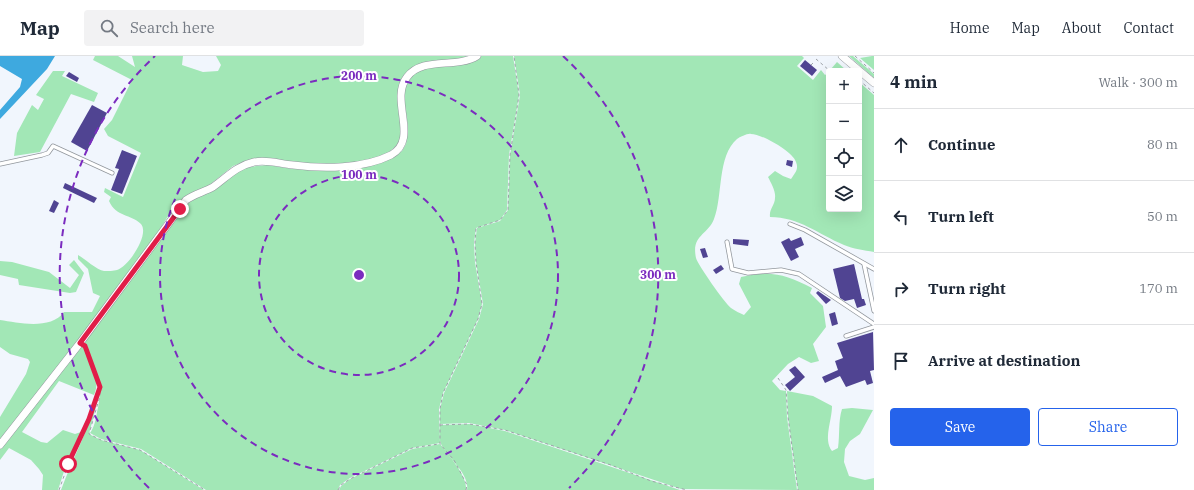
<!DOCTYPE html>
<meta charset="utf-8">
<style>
:root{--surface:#fff;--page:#f2f2f3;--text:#1f2937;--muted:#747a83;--line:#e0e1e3;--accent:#2563eb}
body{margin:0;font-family:"IBM Plex Serif",serif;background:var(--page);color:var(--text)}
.controls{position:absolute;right:12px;top:12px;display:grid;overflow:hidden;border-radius:4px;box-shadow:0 4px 16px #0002}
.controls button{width:36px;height:36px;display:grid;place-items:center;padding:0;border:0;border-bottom:1px solid var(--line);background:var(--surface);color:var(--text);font:20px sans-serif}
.stop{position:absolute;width:12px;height:12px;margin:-9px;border:3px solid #e11d48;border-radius:50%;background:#fff}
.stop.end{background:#e11d48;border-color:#fff;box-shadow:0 1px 4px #0008}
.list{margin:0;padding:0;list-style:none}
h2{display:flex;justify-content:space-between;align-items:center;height:52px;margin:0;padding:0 16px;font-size:17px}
h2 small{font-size:13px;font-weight:400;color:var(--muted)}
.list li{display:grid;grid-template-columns:26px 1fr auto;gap:12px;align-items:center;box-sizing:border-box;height:72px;padding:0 16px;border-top:1px solid var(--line)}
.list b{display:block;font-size:15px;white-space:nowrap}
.list em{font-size:13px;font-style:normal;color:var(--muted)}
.actions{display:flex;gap:8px;padding:12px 16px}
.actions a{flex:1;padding:9px 0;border:1px solid var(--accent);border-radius:4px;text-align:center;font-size:14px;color:var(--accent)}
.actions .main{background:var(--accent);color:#fff}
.icon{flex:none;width:22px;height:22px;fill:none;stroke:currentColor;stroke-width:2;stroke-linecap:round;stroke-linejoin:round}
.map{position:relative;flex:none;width:874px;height:434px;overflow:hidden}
header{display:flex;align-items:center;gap:24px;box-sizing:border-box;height:56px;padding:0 20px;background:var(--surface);border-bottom:1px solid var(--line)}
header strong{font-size:19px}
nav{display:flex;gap:22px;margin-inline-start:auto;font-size:14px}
.search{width:280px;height:36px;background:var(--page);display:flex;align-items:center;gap:10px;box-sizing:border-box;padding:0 14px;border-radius:4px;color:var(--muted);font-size:15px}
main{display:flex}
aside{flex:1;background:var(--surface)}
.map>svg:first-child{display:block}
.green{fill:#a2e7b6}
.water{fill:#3ea9df}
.building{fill:#504492}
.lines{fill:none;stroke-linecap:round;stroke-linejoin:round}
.lane-casing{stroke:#92979d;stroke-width:5}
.street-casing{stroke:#92979d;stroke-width:8}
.path{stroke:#9ea2a8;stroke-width:1;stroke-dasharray:3 3;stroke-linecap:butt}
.lane{stroke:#fff;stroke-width:3.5}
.street{stroke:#fff;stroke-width:7}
.route{stroke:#e11d48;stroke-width:5}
.ring{fill:none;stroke:#7b2cbf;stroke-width:2;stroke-dasharray:7 5}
.centre{fill:#7b2cbf;stroke:#fff;stroke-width:2}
.ring-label{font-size:12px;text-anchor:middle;font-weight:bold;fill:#7b2cbf;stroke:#fff;stroke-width:4;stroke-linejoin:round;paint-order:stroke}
</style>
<header>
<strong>Map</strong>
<div class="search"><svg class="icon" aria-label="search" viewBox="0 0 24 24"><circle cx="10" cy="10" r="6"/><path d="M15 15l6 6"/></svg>Search here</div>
<nav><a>Home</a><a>Map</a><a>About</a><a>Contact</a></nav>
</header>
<main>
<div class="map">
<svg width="874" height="434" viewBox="0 0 874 434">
<rect width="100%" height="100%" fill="#f1f6fd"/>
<!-- green -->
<g class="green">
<path d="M95 0H118L135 11 132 0H183L182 9 203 16 218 15 221 9 216 0H473L412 12C391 30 399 56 402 79L401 86 389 96 375 102 355 106 322 109 248 104 233 110 207 131 184 141 173 152 141 204 0 386V361L26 318 30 306 28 303 10 298 0 291V264C19 267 51 274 64 256H92L100 240 93 237 88 213 78 203V199C85 203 97 214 104 215 108 215 114 215 117 214 128 211 150 179 141 168 131 158 116 161 109 145L111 141 104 136 105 132 123 141 141 97 108 80 104 73 112 64 132 24 93 4Z"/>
<path d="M481 0H513L519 39 509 99 507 154 500 164 476 172 474 187 475 206 482 248 478 263 443 337 439 353 440 387 412 392 350 422 340 429 338 434H206L141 393 101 383 90 377C94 372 96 363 97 356 105 323 93 319 87 289L82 286 191 144 234 116 247 111 268 109 293 113 322 114 391 102 402 95 406 88 408 71 403 36 410 22 418 15 428 12 478 3Z"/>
<path d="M514 0H802L804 2 797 10 813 24 821 14 825 19 829 16V153H859V26L874 39V196C864 194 853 193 844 189 818 178 799 161 770 161 769 153 775 149 775 142 776 135 771 127 768 121L775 115 783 120 791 123C795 117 799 113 796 106 793 96 762 78 751 78 748 77 740 81 737 83 717 100 723 140 714 163 708 179 691 179 696 202 698 209 724 246 731 252 735 255 740 257 744 259L751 251 739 228 741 221C770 214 786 218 812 232L810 237 823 250 826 271 813 288 819 305 811 307 799 301 788 308 772 325 780 334 786 335 787 361 797 434 681 433 505 374 469 367 440 368V353L444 337 479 263 483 248 476 206 475 187 477 172 500 165 508 154 510 99 520 39Z"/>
<polygon points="849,0 853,0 874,18 874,22"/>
<polygon points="872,0 874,0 874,14 860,2"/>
<polygon points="837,6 846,14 845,15 833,15 831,13"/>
<polygon points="53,15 65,15 62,20 98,37 94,46 71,38 40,96 14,100 17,77 32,49 38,54 44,43 36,39"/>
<polygon points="74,204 84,217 76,236 70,237 19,229 18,223 0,219 0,205 12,206 49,216 70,232 79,219 69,209"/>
<path d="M80 289 84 292C89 308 102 322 94 339L59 325 22 376 41 386 47 387 63 374 75 378 81 376 68 403 58 434H42L43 419 39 413 31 404 9 392 0 404V393Z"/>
<path d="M787 335 813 340 832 350C832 365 823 383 832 395L838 392C840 378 838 366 842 353L852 352 873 354 860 378 850 385 845 393 844 406 849 420 865 424 874 422V434H798L788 361Z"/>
<path d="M99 339 89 378 101 384 140 394 204 434H61C73 402 89 372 99 339Z"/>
<path d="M469 368 505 375 680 434H467C470 418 447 401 441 388 439 384 440 375 440 369Z"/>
<path d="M440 388C448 398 468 421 466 434H339L341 430 350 423 412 393Z"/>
</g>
<!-- water -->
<polygon class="water" points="0,0 55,0 47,13 0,63 0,54 20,31 22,23 0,10"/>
<!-- building -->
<g class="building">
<polygon points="805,4 817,14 812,20 800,10"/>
<polygon points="69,16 79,22 77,26 66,20"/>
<polygon points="92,49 107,57 87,95 71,86"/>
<polygon points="122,94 137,100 122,138 111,134 119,113 115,112"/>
<polygon points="787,104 793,105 792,111 786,109"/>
<polygon points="65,127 97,142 94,147 63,132"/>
<polygon points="54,144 59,147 54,157 49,155"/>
<polygon points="801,181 804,189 795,193 799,201 791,205 781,186 789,182 791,185"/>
<polygon points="733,183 749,184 748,190 733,188"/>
<polygon points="705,192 708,201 703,202 700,193"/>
<polygon points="854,208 862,243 864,243 866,249 857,252 854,243 845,245 840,242 833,213"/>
<polygon points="721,209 724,213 716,218 713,214"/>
<polygon points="818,235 831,244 826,248 816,237"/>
<polygon points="835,256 838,268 832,270 829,258"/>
<polygon points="873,276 874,314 870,315 873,327 867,329 865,324 846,331 840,320 825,327 822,321 838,314 835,305 843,302 837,287"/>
<polygon points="795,310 805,321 790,335 785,329 795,321 789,314"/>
</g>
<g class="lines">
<!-- lane casing -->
<g class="lane-casing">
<g id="lane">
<polyline points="0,108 42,99 48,97 53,90 112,117"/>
<polyline points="790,168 805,174 874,213"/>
<polyline points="727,186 732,213 748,217 781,214 799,218 874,268"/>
<polyline points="864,208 874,255"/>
<polyline points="846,280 874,271"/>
</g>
</g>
<!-- street casing -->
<g class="street-casing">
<g id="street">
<polyline points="842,0 874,27"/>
<path d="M0 389 80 287 186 144C194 138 204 136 213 131 227 121 236 110 254 106 267 103 280 108 293 109 323 113 363 113 391 99 420 83 389 44 407 21 423 0 456 13 477 0"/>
</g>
</g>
<!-- path -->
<g class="path">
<polyline points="855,0 874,17"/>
<polyline points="816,3 830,15"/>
<polyline points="811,9 813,7"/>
<polyline points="859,24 874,37"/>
<polyline points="85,291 100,331 100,340 89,378 101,384 140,394 205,434"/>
<polyline points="778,322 786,334 788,361 798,434"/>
<polyline points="440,369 469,368 505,374 611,409 651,425 687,434"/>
<polyline points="59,434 72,398 89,363 99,332"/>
<polyline points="338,434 341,429 350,423 412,392 439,388"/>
<polyline points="466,434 467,429 454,404 440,388 440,353 443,337 478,263 482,248 476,206 475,187 476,172 500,164 508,154 510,99 519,39 514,0"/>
</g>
<!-- lane -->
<use href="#lane" class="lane"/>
<!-- street -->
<use href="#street" class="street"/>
</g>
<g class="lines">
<!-- route -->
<polyline class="route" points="68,408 89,363 100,331 85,290 80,287 180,153"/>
</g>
<!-- distance rings -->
<g class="ring">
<circle cx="359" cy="219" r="100"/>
<circle cx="359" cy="219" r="199"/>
<path d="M149 432A299 299 0 0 1 155 0M563 0A299 299 0 0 1 569 432"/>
</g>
<circle cx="359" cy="219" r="6" class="centre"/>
<g class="ring-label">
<text x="359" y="24">200 m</text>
<text x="359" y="123">100 m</text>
<text x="658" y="223">300 m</text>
</g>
</svg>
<div class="controls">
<button>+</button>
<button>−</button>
<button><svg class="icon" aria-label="locate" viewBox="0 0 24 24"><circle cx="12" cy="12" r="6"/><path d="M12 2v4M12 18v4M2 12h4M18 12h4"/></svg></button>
<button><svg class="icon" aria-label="layers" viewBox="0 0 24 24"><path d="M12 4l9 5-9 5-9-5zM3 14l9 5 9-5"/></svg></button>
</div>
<div class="stop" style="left:68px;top:408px"></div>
<div class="stop end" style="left:180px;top:153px"></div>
</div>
<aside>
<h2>4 min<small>Walk · 300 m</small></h2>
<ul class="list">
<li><svg class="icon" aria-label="ahead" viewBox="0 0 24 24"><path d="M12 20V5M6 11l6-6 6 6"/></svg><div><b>Continue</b></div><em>80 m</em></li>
<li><svg class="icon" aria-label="left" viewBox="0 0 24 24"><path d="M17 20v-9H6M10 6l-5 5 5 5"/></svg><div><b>Turn left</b></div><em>50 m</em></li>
<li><svg class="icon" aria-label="right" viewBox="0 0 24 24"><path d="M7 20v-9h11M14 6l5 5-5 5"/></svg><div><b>Turn right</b></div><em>170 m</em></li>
<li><svg class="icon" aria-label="arrive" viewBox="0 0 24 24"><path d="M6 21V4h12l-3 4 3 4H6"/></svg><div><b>Arrive at destination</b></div></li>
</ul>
<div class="actions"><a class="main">Save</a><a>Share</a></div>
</aside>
</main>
